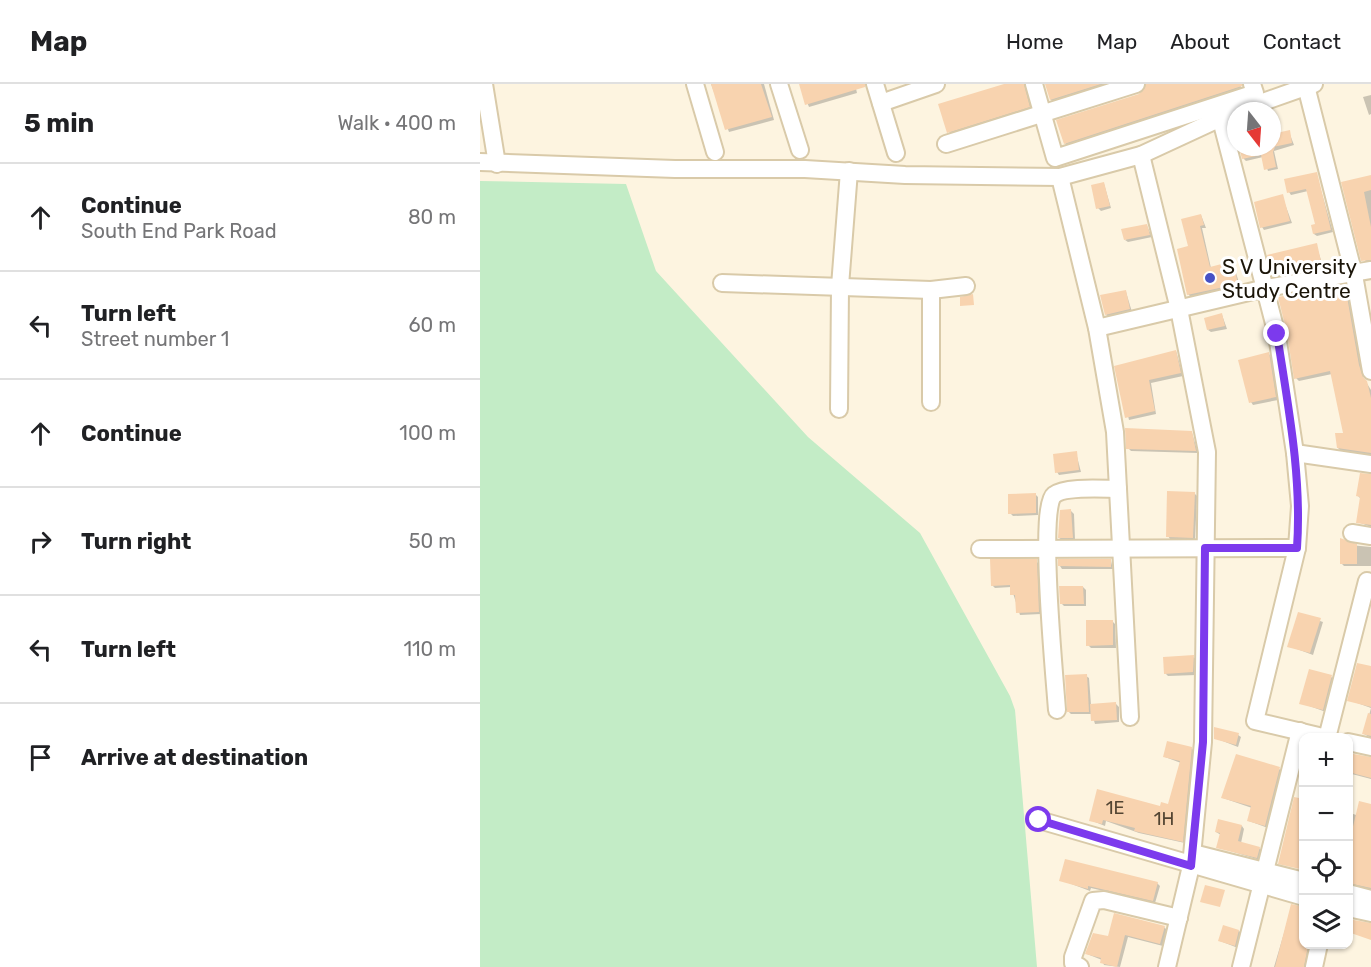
<!DOCTYPE html>
<meta charset="utf-8">
<style>
:root{--surface:#fff;--page:#f2f2f2;--text:#202124;--muted:#757577;--line:#e0e0e0}
body{margin:0;font-family:Rubik,sans-serif;background:var(--page);color:var(--text)}
.controls{position:absolute;right:18px;bottom:18px;display:grid;overflow:hidden;border-radius:12px;box-shadow:0 2px 4px #0004}
.controls button{width:54px;height:54px;display:grid;place-items:center;padding:0;border:0;border-bottom:2px solid var(--line);background:var(--surface);color:var(--text);font:30px sans-serif}
.compass{position:absolute;left:747px;top:18px;width:54px;height:54px;border-radius:50%;background:var(--surface);box-shadow:0 2px 4px #0004;rotate:163deg}
.stop{position:absolute;width:18px;height:18px;margin:-14px;border:4px solid #7c3aed;border-radius:50%;background:#fff}
.stop.end{background:#7c3aed;border-color:#fff;box-shadow:0 2px 6px #0008}
.list{margin:0;padding:0;list-style:none}
h2{display:flex;justify-content:space-between;align-items:center;height:78px;margin:0;padding:0 24px;font-size:26px}
h2 small{font-size:20px;font-weight:400;color:var(--muted)}
.list li{display:grid;grid-template-columns:39px 1fr auto;gap:18px;align-items:center;box-sizing:border-box;height:108px;padding:0 24px;border-top:2px solid var(--line)}
.list b{display:block;font-size:22px;white-space:nowrap}
.list p{margin:0;font-size:20px;white-space:nowrap;color:var(--muted)}
.list em{font-size:20px;font-style:normal;color:var(--muted)}
.icon{flex:none;width:33px;height:33px;fill:none;stroke:currentColor;stroke-width:2;stroke-linecap:round;stroke-linejoin:round}
.map{position:relative;flex:none;width:891px;height:883px;overflow:hidden}
header{display:flex;align-items:center;gap:36px;box-sizing:border-box;height:84px;padding:0 30px;background:var(--surface);border-bottom:2px solid var(--line)}
header strong{font-size:28px}
nav{display:flex;gap:33px;margin-inline-start:auto;font-size:21px}
main{display:flex}
aside{flex:1;background:var(--surface)}
.map>svg:first-child{display:block}
.green{fill:#c3ecc6}
.shadow{fill:#0003}
.building{fill:#f8d3af}
.lines{fill:none;stroke-linecap:round;stroke-linejoin:round}
.minor-casing{stroke:#d9caa9;stroke-width:20}
.minor{stroke:#fff;stroke-width:16}
.route{stroke:#7c3aed;stroke-width:8}
.poi-dot{fill:#4750c5;stroke:#fff;stroke-width:2}
.labels{text-anchor:middle;dominant-baseline:central;stroke-width:6;stroke-linejoin:round;paint-order:stroke}
.number-label{font-size:18px;fill:#524432}
.poi-label{font-size:21px;fill:#1b1509;stroke:#fff;text-anchor:start}
</style>
<header>
<strong>Map</strong>
<nav><a>Home</a><a>Map</a><a>About</a><a>Contact</a></nav>
</header>
<main>
<aside>
<h2>5 min<small>Walk · 400 m</small></h2>
<ul class="list">
<li><svg class="icon" aria-label="ahead" viewBox="0 0 24 24"><path d="M12 20V5M6 11l6-6 6 6"/></svg><div><b>Continue</b><p>South End Park Road</p></div><em>80 m</em></li>
<li><svg class="icon" aria-label="left" viewBox="0 0 24 24"><path d="M17 20v-9H6M10 6l-5 5 5 5"/></svg><div><b>Turn left</b><p>Street number 1</p></div><em>60 m</em></li>
<li><svg class="icon" aria-label="ahead" viewBox="0 0 24 24"><path d="M12 20V5M6 11l6-6 6 6"/></svg><div><b>Continue</b></div><em>100 m</em></li>
<li><svg class="icon" aria-label="right" viewBox="0 0 24 24"><path d="M7 20v-9h11M14 6l5 5-5 5"/></svg><div><b>Turn right</b></div><em>50 m</em></li>
<li><svg class="icon" aria-label="left" viewBox="0 0 24 24"><path d="M17 20v-9H6M10 6l-5 5 5 5"/></svg><div><b>Turn left</b></div><em>110 m</em></li>
<li><svg class="icon" aria-label="arrive" viewBox="0 0 24 24"><path d="M6 21V4h12l-3 4 3 4H6"/></svg><div><b>Arrive at destination</b></div></li>
</ul>
</aside>
<div class="map">
<svg width="891" height="883" viewBox="0 0 891 883">
<rect width="100%" height="100%" fill="#fdf4e0"/>
<!-- green -->
<polygon class="green" points="0,97 146,100 176,187 328,353 440,449 530,612 535,626 557,883 0,883"/>
<!-- shadow -->
<g class="shadow">
<polygon points="231,0 284,0 294,36 249,48"/>
<polygon points="320,0 375,0 377,9 329,23"/>
<polygon points="529,0 551,0 555,29 475,54 469,48"/>
<polygon points="566,0 646,0 577,22 571,16"/>
<polygon points="667,0 760,0 763,10 591,66 585,59 660,11"/>
<polygon points="891,11 891,30 889,31 883,13"/>
<polygon points="809,48 814,61 794,67 798,85 788,87 783,73 766,77 763,74 761,63 792,63 792,52"/>
<polygon points="836,89 853,148 837,152 834,150 836,141 828,107 811,111 809,108"/>
<polygon points="891,93 891,179 886,179 863,99"/>
<polygon points="624,100 631,124 621,127 618,124"/>
<polygon points="802,112 812,139 784,146 782,143"/>
<polygon points="721,131 726,144 722,144 731,184 753,179 760,202 711,213 708,210 710,163"/>
<polygon points="667,142 672,153 648,158 645,156"/>
<polygon points="836,161 844,185 797,194 794,191"/>
<polygon points="865,203 868,206 883,293 891,306 891,371 861,367 858,364 865,350 852,290 819,297 816,294"/>
<polygon points="646,208 652,228 629,233 626,231"/>
<polygon points="742,231 747,245 731,248 728,246"/>
<polygon points="696,267 703,292 671,299 676,330 649,336 636,283"/>
<polygon points="789,270 791,273 798,316 773,321 771,318"/>
<polygon points="712,349 718,369 651,367 648,364"/>
<polygon points="596,369 601,388 579,391 577,388"/>
<polygon points="891,391 891,443 878,438 881,415 878,412"/>
<polygon points="714,409 717,412 715,456 690,455 688,452"/>
<polygon points="555,410 558,413 558,431 533,432 530,429"/>
<polygon points="591,427 594,430 595,456 582,456 579,454"/>
<polygon points="870,461 891,463 891,482 864,482 861,479"/>
<polygon points="556,477 559,480 561,530 540,531 531,503 515,504 512,501"/>
<polygon points="631,477 633,485 582,485 580,482"/>
<polygon points="603,503 606,506 606,522 584,522 581,519"/>
<polygon points="819,530 843,538 833,571 809,562"/>
<polygon points="632,537 635,540 636,564 611,564 608,561"/>
<polygon points="713,573 716,575 716,591 688,592 685,589"/>
<polygon points="891,584 891,654 884,650 891,624 869,616"/>
<polygon points="606,592 609,594 611,621 636,620 639,623 639,638 615,640 612,630 591,630 588,627"/>
<polygon points="851,593 854,595 846,628 821,619"/>
<polygon points="758,651 761,653 758,663 735,654"/>
<polygon points="711,664 714,667 705,759 659,749 626,737 625,742 610,736 689,722 701,679 685,673"/>
<polygon points="868,670 891,674 891,695 868,689"/>
<polygon points="799,685 802,687 788,744 769,737 772,724 743,714"/>
<polygon points="891,721 891,806 868,800 868,765 875,746 868,745 868,728 876,731"/>
<polygon points="762,742 764,745 761,759 779,764 782,767 780,776 737,763 741,751 736,748"/>
<polygon points="581,796 677,799 680,802 675,819 611,804 610,807"/>
<polygon points="812,822 824,860 830,860 826,883 794,883"/>
<polygon points="684,843 687,846 683,862 648,853 640,883 624,881 622,876 607,870 629,854"/>
<polygon points="759,847 762,850 758,864 740,857"/>
</g>
<!-- building -->
<g class="building">
<polygon points="231,0 281,0 292,33 245,46"/>
<polygon points="319,0 385,0 385,3 325,21"/>
<polygon points="524,0 544,0 550,23 467,49 458,20"/>
<polygon points="565,0 621,0 570,16"/>
<polygon points="666,0 762,0 762,2 584,60 576,36 659,10"/>
<polygon points="810,46 812,59 793,63 795,63 793,68 796,83 784,86 781,71 762,75 759,63 792,63 792,50"/>
<polygon points="837,88 851,146 833,150 831,141 835,140 826,105 807,109 804,95"/>
<polygon points="891,91 891,106 884,108 891,143 891,176 881,177 861,98"/>
<polygon points="624,98 630,122 616,125 611,101"/>
<polygon points="803,110 810,137 780,144 774,118"/>
<polygon points="721,130 724,141 720,142 730,183 753,177 758,200 707,211 697,165 708,162 701,135"/>
<polygon points="667,140 670,151 644,156 641,145"/>
<polygon points="837,159 842,182 793,192 787,171"/>
<polygon points="865,201 879,281 883,293 887,297 891,314 891,369 857,364 855,349 863,349 850,287 814,295 807,249 798,213"/>
<polygon points="646,206 650,225 625,231 620,211"/>
<polygon points="493,210 494,221 480,222 480,213"/>
<polygon points="742,229 745,242 727,246 724,234"/>
<polygon points="696,266 701,289 669,296 675,327 645,334 634,282"/>
<polygon points="789,268 796,313 769,319 758,276"/>
<polygon points="645,344 712,347 716,367 646,365"/>
<polygon points="597,367 599,386 575,389 573,370"/>
<polygon points="880,389 891,390 891,441 876,439 880,413 876,412"/>
<polygon points="687,407 715,408 713,454 686,453"/>
<polygon points="556,409 556,429 528,430 528,410"/>
<polygon points="591,425 593,454 578,454 580,426"/>
<polygon points="860,454 877,460 877,480 860,480"/>
<polygon points="510,475 557,475 559,528 536,529 535,511 530,511 530,501 511,502"/>
<polygon points="578,475 631,475 631,483 578,482"/>
<polygon points="579,502 603,502 604,520 580,520"/>
<polygon points="818,528 841,534 830,569 807,563"/>
<polygon points="606,536 633,536 633,561 606,562"/>
<polygon points="714,571 713,588 684,590 683,573"/>
<polygon points="877,579 891,582 891,623 867,617"/>
<polygon points="829,585 852,591 843,626 819,620"/>
<polygon points="607,590 609,628 587,628 585,591"/>
<polygon points="636,618 637,636 611,637 610,620"/>
<polygon points="888,629 891,630 891,652 882,650"/>
<polygon points="734,643 759,649 756,661 734,655"/>
<polygon points="687,657 712,663 703,758 654,747 655,744 623,736 622,740 609,737 617,705 680,722 681,718 688,720 700,677 683,673"/>
<polygon points="868,669 891,673 891,694 868,688"/>
<polygon points="756,670 800,683 785,742 767,737 771,722 741,714"/>
<polygon points="814,713 824,715 824,786 798,780"/>
<polygon points="879,717 891,720 891,804 868,799 868,764"/>
<polygon points="738,735 762,741 758,757 780,763 777,774 736,764 740,749 735,748"/>
<polygon points="585,775 678,798 673,817 608,802 608,805 579,797"/>
<polygon points="725,801 745,806 740,823 720,818"/>
<polygon points="811,820 824,823 824,861 828,862 824,883 795,883"/>
<polygon points="634,829 685,842 680,860 645,851 637,883 620,879 621,874 605,870 613,849 628,852"/>
<polygon points="868,835 891,839 891,856 868,848"/>
<polygon points="743,841 759,846 755,862 738,857"/>
</g>
<g class="lines">
<!-- minor casing -->
<g class="minor-casing">
<g id="minor">
<polyline points="4,0 17,80"/>
<polyline points="215,0 235,68"/>
<polyline points="299,0 320,66"/>
<polyline points="395,0 416,69"/>
<polyline points="554,0 575,74 775,9 772,0"/>
<polyline points="826,2 874,191 891,287"/>
<polyline points="401,19 456,0"/>
<polyline points="763,25 834,0"/>
<polyline points="740,32 797,251 815,369 820,422 817,464 775,637 847,654"/>
<polyline points="466,60 656,0"/>
<polyline points="661,71 699,225 727,368 723,658 711,782 687,883"/>
<polyline points="0,78 195,85 325,85 425,91 580,93 661,71 756,27"/>
<polyline points="580,93 617,244 635,348 650,633"/>
<polyline points="242,199 451,206 486,202"/>
<polyline points="617,244 786,204 891,186"/>
<polyline points="451,318 451,206"/>
<polyline points="359,325 360,202 369,87"/>
<polyline points="815,369 891,380"/>
<polyline points="872,449 891,452"/>
<polyline points="500,465 817,464"/>
<path d="M577 626C575 597 558 423 574 411 585 402 623 405 638 405"/>
<polyline points="847,654 887,497"/>
<polyline points="868,658 891,663"/>
<polyline points="559,736 824,813"/>
<polyline points="713,769 824,797"/>
<polyline points="868,809 891,815"/>
<polyline points="868,824 891,829"/>
<polyline points="600,883 593,879 593,873 613,817 624,816 699,834"/>
<polyline points="761,883 820,647"/>
<polyline points="834,883 839,860"/>
</g>
</g>
<!-- minor -->
<use href="#minor" class="minor"/>
</g>
<g class="lines">
<!-- route -->
<path class="route" d="M559 736 711 782 723 658 725 464H817C822 392 808 322 797 250"/>
</g>
<!-- markers -->
<circle class="poi-dot" cx="730" cy="194" r="6"/>
<g class="labels">
<!-- number labels -->
<g class="number-label">
<text x="635" y="724">1E</text>
<text x="684" y="735">1H</text>
</g>
<!-- poi labels -->
<g class="poi-label">
<text x="742" y="182">S V University<tspan x="742" dy="24">Study Centre</tspan></text>
</g>
</g>
</svg>
<div class="controls">
<button>+</button>
<button>−</button>
<button><svg class="icon" aria-label="locate" viewBox="0 0 24 24"><circle cx="12" cy="12" r="6"/><path d="M12 2v4M12 18v4M2 12h4M18 12h4"/></svg></button>
<button><svg class="icon" aria-label="layers" viewBox="0 0 24 24"><path d="M12 4l9 5-9 5-9-5zM3 14l9 5 9-5"/></svg></button>
</div>
<svg class="compass" viewBox="-18 -18 36 36"><path d="M0-13l5 13h-10z" fill="#e53935"/><path d="M0 13l5-13h-10z" fill="#757577"/></svg>
<div class="stop" style="left:559px;top:736px"></div>
<div class="stop end" style="left:797px;top:250px"></div>
</div>
</main>
